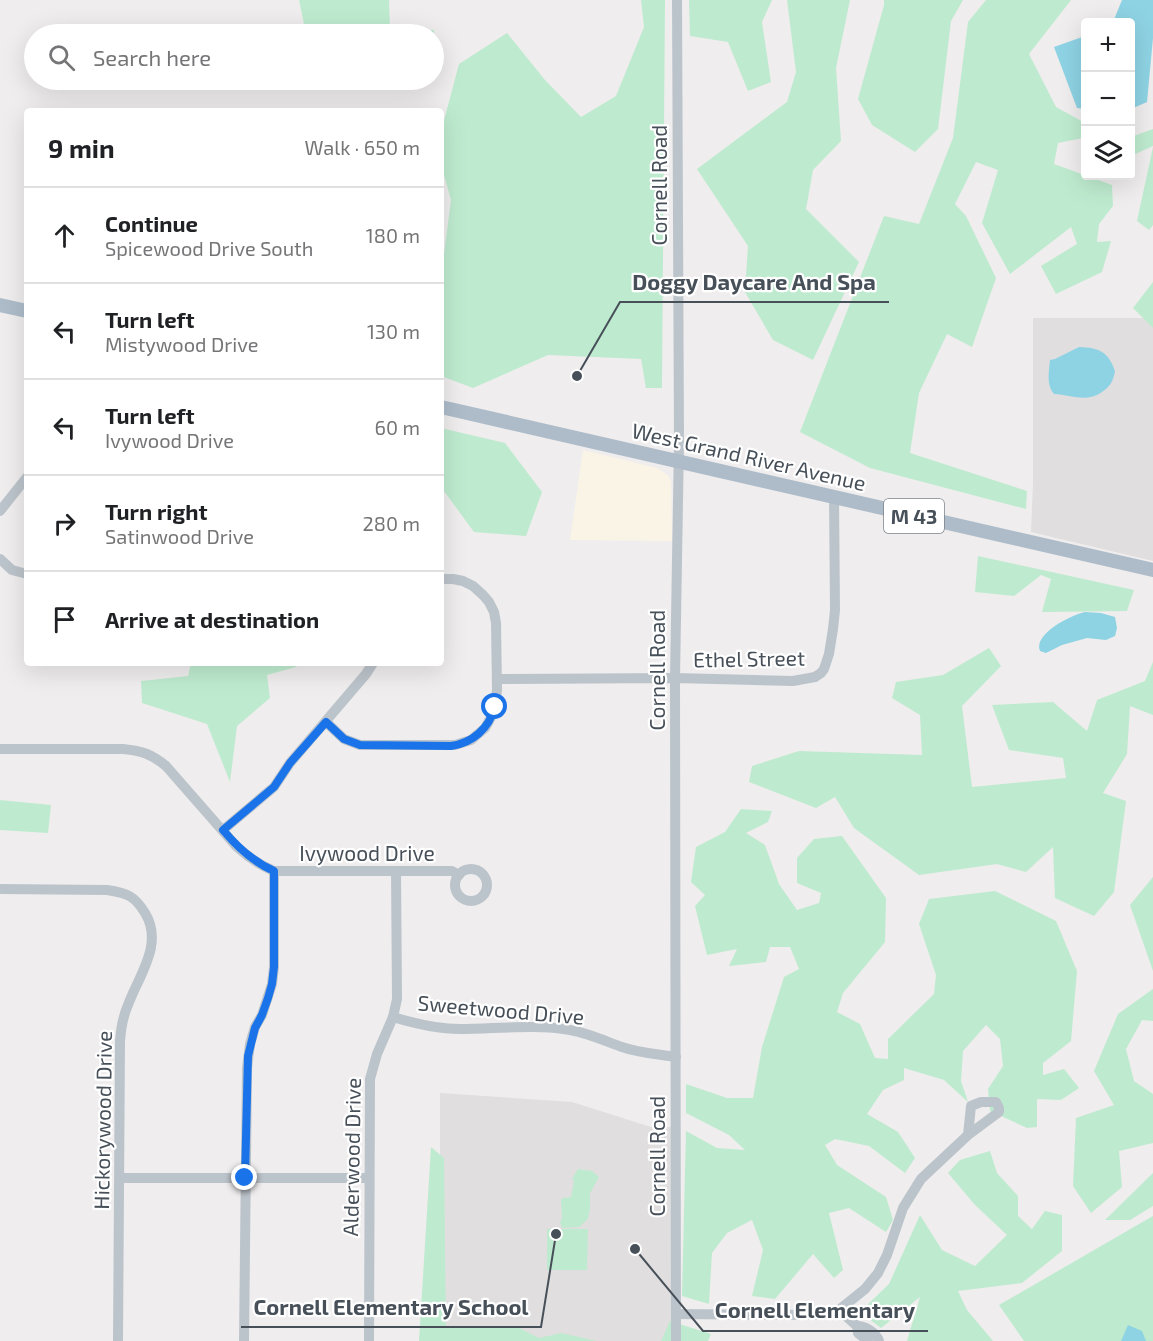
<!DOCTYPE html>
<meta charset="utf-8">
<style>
:root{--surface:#fff;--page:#f2f2f2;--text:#202124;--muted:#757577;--line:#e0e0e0}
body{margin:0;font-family:"Exo 2",sans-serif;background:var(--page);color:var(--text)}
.controls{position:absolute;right:18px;top:18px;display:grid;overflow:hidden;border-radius:6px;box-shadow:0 6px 24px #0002}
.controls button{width:54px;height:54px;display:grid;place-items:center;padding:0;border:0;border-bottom:2px solid var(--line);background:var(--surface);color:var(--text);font:30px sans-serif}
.stop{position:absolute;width:18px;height:18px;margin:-14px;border:4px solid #1a73e8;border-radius:50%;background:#fff}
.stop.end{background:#1a73e8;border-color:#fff;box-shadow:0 2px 6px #0008}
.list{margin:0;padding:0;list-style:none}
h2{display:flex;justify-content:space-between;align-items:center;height:78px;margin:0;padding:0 24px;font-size:26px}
h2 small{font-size:20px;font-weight:400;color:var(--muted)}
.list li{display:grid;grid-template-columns:39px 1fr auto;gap:18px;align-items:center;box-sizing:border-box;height:96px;padding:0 24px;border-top:2px solid var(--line)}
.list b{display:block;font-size:22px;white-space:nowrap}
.list p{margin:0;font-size:20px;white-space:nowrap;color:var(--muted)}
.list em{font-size:20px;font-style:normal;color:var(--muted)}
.icon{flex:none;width:33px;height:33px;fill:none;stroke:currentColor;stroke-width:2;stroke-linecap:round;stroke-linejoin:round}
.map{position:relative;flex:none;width:1153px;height:1341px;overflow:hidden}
.search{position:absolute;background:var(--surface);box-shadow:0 6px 24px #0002;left:24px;top:24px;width:420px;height:66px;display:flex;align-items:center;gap:15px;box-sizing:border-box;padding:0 21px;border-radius:33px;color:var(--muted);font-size:22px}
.panel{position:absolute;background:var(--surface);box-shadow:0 6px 24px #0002;left:24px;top:108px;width:420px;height:558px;border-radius:6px}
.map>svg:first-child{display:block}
.commercial{fill:#faf4e6}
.education{fill:#e0dede}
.green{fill:#beebcf}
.water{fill:#8ed3e4}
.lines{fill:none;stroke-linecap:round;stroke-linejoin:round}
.minor{stroke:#bcc4cb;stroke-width:10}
.major{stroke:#aebcca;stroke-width:14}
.route{stroke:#1a73e8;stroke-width:8}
.labels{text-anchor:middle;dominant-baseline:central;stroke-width:4.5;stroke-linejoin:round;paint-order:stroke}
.shield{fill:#fff;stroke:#7e848b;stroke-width:1.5}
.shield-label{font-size:20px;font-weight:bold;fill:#475059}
.street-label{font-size:21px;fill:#475059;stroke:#fff}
.leader{fill:none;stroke:#475059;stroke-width:2}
.callout-dot{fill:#475059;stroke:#fff;stroke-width:2}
.callout-label{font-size:22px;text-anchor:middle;font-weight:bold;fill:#475059;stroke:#fff;stroke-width:4.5;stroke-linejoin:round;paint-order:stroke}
</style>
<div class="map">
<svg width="1153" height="1341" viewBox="0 0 1153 1341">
<rect width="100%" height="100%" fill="#efeded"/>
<!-- commercial -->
<polygon class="commercial" points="583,450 657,468 668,475 671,482 672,541 570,540"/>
<!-- education -->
<g class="education">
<polygon points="1033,318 1153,318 1153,561 1031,532 1033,485"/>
<polygon points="440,1093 572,1102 651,1127 671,1127 672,1341 440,1341"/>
</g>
<!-- green -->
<g class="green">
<polygon points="299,0 389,0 390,31 434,30 434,48 434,34 304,34 304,24"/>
<polygon points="641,0 665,0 662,388 646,388 641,359 548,355 473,388 441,376 441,252 444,254 451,200 441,164 441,132 459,64 507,33 545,80 581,117 616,96 644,27"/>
<polygon points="689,0 772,0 762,22 771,82 748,91 728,42 690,36"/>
<polygon points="787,0 850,0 836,68 841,141 813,170 806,209 859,262 813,360 773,340 745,292 748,246 697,169 787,102 796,72"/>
<polygon points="884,0 963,0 951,21 938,129 915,152 872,125 858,99 884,5"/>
<polygon points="986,0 1071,0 1029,54 1056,107 1085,123 1085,140 1083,138 1058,143 1054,164 1112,185 1113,206 1099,224 1097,242 1111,241 1102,272 1056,294 1041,266 1077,244 1071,227 1010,274 982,223 998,170 976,162 955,204 966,216 996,278 972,347 947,334 919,393 910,453 1027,491 1026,509 870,468 800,432 884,216 919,224 953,138 968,22"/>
<polygon points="1153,129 1153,146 1131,156 1131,137"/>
<polygon points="1153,147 1153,225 1149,230 1137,221"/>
<polygon points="1153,282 1153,328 1133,308"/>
<polygon points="441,428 505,443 542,492 526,536 474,532 441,487"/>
<polygon points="978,556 1134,590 1127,611 1042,612 1051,579 1041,575 1014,596 975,592"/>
<polygon points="989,648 1001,666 962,706 972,787 1066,778 1063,758 1009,750 992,705 1053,702 1087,731 1097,700 1145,681 1153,662 1153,715 1130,706 1127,754 1103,793 1126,801 1114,892 1094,916 1055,898 1053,847 1026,872 997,864 919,875 854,828 835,797 816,808 749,782 752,766 799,751 922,755 920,715 892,698 896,682 943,675"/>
<polygon points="191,663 299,663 296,667 267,675 270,698 237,726 230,782 207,724 142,703 141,681 188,676"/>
<polygon points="0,800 51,805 48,833 0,830"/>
<polygon points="741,809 772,811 768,822 746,833 765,845 779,884 797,910 819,903 821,893 797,883 797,858 814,839 842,836 886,898 885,942 843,993 837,1012 860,1024 875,1058 888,1059 888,1039 934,994 936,975 919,924 929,899 995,891 1056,921 1077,971 1071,1041 1043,1063 1043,1075 1064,1069 1079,1088 1061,1100 1037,1099 1037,1127 1027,1128 990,1111 988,1089 1003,1066 1000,1039 986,1025 963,1051 961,1081 968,1102 944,1080 904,1068 904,1080 883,1090 867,1114 898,1132 915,1158 905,1173 869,1146 835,1139 825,1145 837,1165 886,1197 893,1220 886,1232 849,1208 829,1213 843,1270 834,1278 813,1254 775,1299 752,1296 763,1250 752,1220 727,1233 712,1253 709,1304 682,1296 686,1131 717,1148 745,1150 729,1135 686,1113 686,1084 727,1098 753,1098 762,1047 784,977 799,969 790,947 770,947 766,962 729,966 737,949 707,955 695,906 705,895 691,882 696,847 725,832"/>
<polygon points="1153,877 1153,971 1130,905"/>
<polygon points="1153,989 1153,1021 1142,1020 1126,1049 1134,1081 1153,1094 1153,1143 1119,1151 1122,1187 1091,1213 1073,1186 1076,1118 1114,1105 1094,1071 1118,1014"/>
<polygon points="431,1147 444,1158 446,1328 515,1326 539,1338 561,1333 597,1341 419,1341"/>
<polygon points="990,1151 997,1173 1018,1196 1018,1216 1032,1229 1045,1211 1062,1215 1062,1251 1022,1283 958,1291 967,1310 993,1341 907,1341 920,1297 881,1328 860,1312 889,1284 920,1215 942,1250 975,1266 1007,1235 975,1205 948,1173 960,1160"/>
<polygon points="578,1169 592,1171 599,1177 590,1193 590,1208 588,1219 579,1227 562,1228 560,1221 562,1219 561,1200 563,1198 571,1197 574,1181 572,1179"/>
<polygon points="1153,1173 1153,1206 1130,1220 1105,1220"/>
<polygon points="1153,1216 1153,1341 1024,1341 999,1305"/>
<polygon points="547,1229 588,1229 587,1270 547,1270"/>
<polygon points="670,1321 711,1334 708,1341 661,1341"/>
</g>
<!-- water -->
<g class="water">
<polygon points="1122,0 1153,0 1153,38 1147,102 1131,109 1130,22 1113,22"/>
<polygon points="1085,36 1086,36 1085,109 1077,108 1054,47"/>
<path d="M1079 347C1099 348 1108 351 1115 371 1113 381 1111 386 1102 392 1086 403 1072 395 1054 394 1046 385 1049 371 1050 360L1055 359Z"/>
<path d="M1085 612 1101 613 1115 617 1117 628 1115 636 1106 640 1087 638 1062 645 1046 653 1040 651C1033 634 1071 615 1085 612Z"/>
<polygon points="1128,1325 1142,1331 1146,1341 1121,1341"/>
</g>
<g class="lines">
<!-- minor -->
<g class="minor">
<polyline points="0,511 27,477"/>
<polyline points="0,559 12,570 27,574"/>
<polyline points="497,679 675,678 793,681 815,677 821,673 824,669 829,654 833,629 835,610 834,497"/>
<polyline points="326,722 344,739 360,745 455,745 471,740 485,728 494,712 497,690 496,623 494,612 489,602 483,595 473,586 463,581 453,579 441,579"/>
<path d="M0 749H123C143 751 151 754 166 766L236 846C248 857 259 865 274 871H452L459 875"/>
<polyline points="223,830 274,787 290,763 366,674 373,663"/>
<circle cx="471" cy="885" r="16"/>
<path d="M0 889 107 890C127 893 135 896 145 913 164 944 139 975 128 1005 123 1016 121 1028 120 1041L118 1341"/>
<path d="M393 1017C416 1024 437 1029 460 1029 494 1029 537 1024 570 1030 588 1033 605 1041 622 1047 639 1053 658 1054 676 1057"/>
<polyline points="120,1178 369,1178"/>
<polyline points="839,1310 857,1326 858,1333 868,1341"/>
<polyline points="676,1314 815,1315 839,1310 865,1289 878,1273 887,1255 903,1208 921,1179 968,1135 999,1112 999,1108 996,1102 981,1102 971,1106 968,1135"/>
<path d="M857 1326C865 1326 876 1332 879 1341"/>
<polyline points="244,1341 247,1068 250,1044 255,1027 262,1015 272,984 274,967 274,871"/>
<polyline points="369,1341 370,1079 377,1054 393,1017 397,999 396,871"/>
<polyline points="676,1341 675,678 679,442 677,0"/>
</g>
<!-- major -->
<g class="major">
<polyline points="0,305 27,311"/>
<polyline points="441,407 1153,570"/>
</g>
</g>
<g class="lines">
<!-- route -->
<path class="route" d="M245 1178 248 1056 255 1028 262 1015 268 998 272 984 274 967V871C253 862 238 848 223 830L274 787 290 763 326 722 344 739 360 745 451 746C473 743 489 728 495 707"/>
</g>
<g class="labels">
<!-- shield labels -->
<rect class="shield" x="884" y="499" width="60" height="34" rx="4.5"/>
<g class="shield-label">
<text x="914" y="516">M 43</text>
</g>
<!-- street labels -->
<g class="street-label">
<text transform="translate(658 185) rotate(-90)">Cornell Road</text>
<text transform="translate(749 456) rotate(13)">West Grand River Avenue</text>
<text transform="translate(749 658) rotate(-1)">Ethel Street</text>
<text transform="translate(656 670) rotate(-90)">Cornell Road</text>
<text x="367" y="852">Ivywood Drive</text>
<text transform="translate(501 1009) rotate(5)">Sweetwood Drive</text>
<text transform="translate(102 1120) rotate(-89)">Hickorywood Drive</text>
<text transform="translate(656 1156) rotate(-90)">Cornell Road</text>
<text transform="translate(351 1157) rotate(-89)">Alderwood Drive</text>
</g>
</g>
<!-- callouts -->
<path class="leader" d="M577 376L620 302H889M556 1234L541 1327H241M635 1249L703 1331H928"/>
<g class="callout-dot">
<circle cx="577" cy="376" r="6"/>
<circle cx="556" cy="1234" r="6"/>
<circle cx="635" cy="1249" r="6"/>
</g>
<g class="callout-label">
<text x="754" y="290">Doggy Daycare And Spa</text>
<text x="391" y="1315">Cornell Elementary School</text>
<text x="815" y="1318">Cornell Elementary</text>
</g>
</svg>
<div class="controls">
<button>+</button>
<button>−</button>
<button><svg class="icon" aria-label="layers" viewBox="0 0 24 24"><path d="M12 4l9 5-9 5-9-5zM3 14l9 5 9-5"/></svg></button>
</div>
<div class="stop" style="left:495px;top:707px"></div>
<div class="stop end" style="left:245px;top:1178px"></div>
<div class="search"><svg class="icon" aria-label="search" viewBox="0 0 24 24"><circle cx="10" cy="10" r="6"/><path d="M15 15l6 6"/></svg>Search here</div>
<section class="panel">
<h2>9 min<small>Walk · 650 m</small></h2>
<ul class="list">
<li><svg class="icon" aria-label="ahead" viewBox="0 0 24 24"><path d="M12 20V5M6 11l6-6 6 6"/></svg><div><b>Continue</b><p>Spicewood Drive South</p></div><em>180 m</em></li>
<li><svg class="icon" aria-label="left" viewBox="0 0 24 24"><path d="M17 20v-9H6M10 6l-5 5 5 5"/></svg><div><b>Turn left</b><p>Mistywood Drive</p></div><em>130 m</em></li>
<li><svg class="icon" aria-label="left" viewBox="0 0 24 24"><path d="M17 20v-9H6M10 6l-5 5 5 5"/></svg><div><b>Turn left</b><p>Ivywood Drive</p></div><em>60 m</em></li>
<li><svg class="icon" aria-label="right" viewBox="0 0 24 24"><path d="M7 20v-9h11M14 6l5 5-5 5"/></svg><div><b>Turn right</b><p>Satinwood Drive</p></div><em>280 m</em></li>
<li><svg class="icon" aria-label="arrive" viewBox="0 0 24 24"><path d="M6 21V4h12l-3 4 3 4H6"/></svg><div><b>Arrive at destination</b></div></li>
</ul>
</section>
</div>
